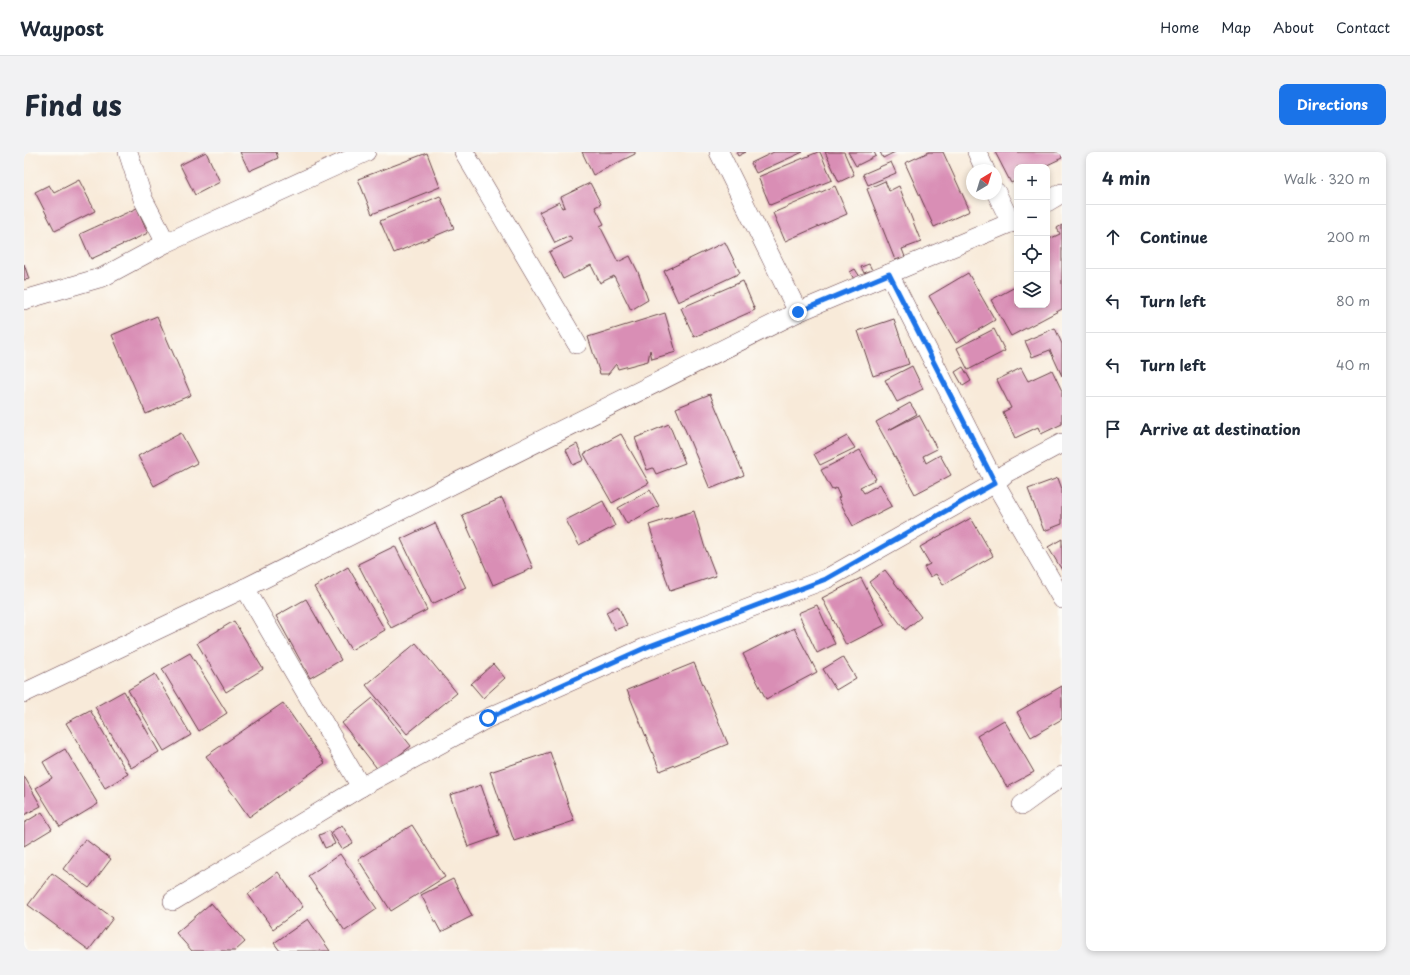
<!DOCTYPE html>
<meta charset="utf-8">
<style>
:root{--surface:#fff;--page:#f2f2f3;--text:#1f2937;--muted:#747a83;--line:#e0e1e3;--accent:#1a73e8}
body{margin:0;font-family:"Playpen Sans",sans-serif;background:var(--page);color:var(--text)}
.controls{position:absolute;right:12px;top:12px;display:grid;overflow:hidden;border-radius:8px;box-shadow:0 2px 6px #0003}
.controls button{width:36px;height:36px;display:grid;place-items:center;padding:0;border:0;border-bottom:1px solid var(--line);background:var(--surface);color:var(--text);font:20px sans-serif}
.compass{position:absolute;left:942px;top:12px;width:36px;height:36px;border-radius:50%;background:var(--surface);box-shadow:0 2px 6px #0003;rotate:38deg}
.stop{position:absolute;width:12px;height:12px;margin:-9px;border:3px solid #1a73e8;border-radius:50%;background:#fff}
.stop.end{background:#1a73e8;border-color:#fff;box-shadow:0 1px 4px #0008}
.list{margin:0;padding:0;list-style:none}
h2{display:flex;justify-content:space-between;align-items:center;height:52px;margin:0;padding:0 16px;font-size:17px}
h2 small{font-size:13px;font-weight:400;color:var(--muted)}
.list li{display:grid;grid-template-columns:26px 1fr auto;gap:12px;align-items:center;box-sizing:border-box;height:64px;padding:0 16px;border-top:1px solid var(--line)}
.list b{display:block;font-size:15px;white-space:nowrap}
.list em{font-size:13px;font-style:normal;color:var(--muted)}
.icon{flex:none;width:22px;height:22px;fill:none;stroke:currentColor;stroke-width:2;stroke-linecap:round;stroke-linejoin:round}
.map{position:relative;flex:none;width:1038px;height:799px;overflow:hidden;border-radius:8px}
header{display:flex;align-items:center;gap:24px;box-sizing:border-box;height:56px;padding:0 20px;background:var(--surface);border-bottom:1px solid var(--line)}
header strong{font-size:19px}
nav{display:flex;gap:22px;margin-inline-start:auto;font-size:14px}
.intro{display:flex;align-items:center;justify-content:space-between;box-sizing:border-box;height:96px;padding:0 24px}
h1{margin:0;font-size:28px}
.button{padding:10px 18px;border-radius:8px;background:var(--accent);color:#fff;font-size:14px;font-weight:700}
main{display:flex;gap:24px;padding:0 24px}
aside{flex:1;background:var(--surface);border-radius:8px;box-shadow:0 2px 6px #0003}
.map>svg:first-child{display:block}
.building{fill:#d98eb5}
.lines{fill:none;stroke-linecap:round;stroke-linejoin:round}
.minor-casing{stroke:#643d45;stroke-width:20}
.minor{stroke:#fff;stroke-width:19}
.route{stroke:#1a73e8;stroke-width:5}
</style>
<header>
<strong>Waypost</strong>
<nav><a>Home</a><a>Map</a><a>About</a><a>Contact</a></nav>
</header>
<div class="intro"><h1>Find us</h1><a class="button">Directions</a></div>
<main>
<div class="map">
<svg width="1038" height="799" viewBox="0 0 1038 799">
<rect width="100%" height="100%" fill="#fdfcf7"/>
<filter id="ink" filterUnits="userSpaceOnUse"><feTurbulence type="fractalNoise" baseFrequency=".025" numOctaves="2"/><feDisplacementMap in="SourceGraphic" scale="8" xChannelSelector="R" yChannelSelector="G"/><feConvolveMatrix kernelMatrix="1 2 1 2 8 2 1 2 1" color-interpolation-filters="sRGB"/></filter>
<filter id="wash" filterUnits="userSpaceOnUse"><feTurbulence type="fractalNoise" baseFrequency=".012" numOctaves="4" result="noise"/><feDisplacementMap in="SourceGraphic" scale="16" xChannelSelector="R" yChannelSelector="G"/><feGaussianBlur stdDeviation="0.9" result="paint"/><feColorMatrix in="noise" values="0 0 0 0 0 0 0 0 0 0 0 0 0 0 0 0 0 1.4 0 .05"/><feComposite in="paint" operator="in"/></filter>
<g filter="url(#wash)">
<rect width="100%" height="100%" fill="#f8ead9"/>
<g id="blocks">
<!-- building -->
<g class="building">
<polygon points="182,0 196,30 171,43 156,13"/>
<polygon points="216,0 252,0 254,6 225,19"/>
<polygon points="558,0 611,0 611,2 569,23"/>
<polygon points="712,0 722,0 714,4"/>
<polygon points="750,0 779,0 732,21 727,11"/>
<polygon points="794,0 796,0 808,28 746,53 734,25"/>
<polygon points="801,0 820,0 830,23 815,30"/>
<polygon points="824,0 850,0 852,4 832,14"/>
<polygon points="856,0 871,0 859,6"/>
<polygon points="905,0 919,0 946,59 910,75 881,11"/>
<polygon points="971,0 1038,0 1038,6 1019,15 993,15 993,28 987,31"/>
<polygon points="403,1 416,35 348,62 334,27"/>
<polygon points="867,10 872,21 844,33 839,22"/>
<polygon points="55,28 71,59 31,79 11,40 25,33 30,41"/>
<polygon points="861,29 865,39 875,34 897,90 878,97 881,105 871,108 843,37"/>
<polygon points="566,31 577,52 571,55 580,72 576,74 594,110 606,104 614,120 624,148 607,158 590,124 576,131 567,113 539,127 525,100 548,89 546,84 531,91 515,60 535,50 538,56 541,55 537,45"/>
<polygon points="811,34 823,62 761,89 749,61"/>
<polygon points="416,44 430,76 370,101 356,69"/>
<polygon points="113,56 124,81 67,107 56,82"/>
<polygon points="1038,73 1038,157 987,184 967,148 993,134 993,153 1023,153 1023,88 1036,82 1033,76"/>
<polygon points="701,90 716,121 654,150 640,119"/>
<polygon points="0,112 5,127 0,128"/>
<polygon points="845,112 848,118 840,121 837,115"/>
<polygon points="831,117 838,128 832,131 826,120"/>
<polygon points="944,121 971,168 932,191 905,144"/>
<polygon points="719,129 731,158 670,185 657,156"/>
<polygon points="641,161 652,200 628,207 626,198 624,209 594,217 592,212 584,222 576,222 564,185"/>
<polygon points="133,164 167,243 122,262 88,183"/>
<polygon points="870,167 885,212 849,224 834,179"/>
<polygon points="1031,176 1038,192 1038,224 1026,198 1008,205 1001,189"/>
<polygon points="970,177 981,199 944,218 933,196"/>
<polygon points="888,214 899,237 873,250 861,228"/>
<polygon points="939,215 947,229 939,234 931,220"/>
<polygon points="997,216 1004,229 1028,218 1038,239 1038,272 1017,282 1014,275 991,286 979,260 987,256 973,228"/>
<polygon points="686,242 720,323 686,337 652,256"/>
<polygon points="886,251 893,262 865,278 895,263 913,297 899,304 902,311 916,303 927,323 891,342 852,270"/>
<polygon points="645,272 661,311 632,322 629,316 623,318 611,286"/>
<polygon points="157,281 173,311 130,334 114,304"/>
<polygon points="597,282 625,331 588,351 560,302"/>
<polygon points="823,284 831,296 796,313 790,302"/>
<polygon points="553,292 560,308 549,313 542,298"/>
<polygon points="836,298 852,327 836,335 840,341 856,332 868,354 829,374 814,346 816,345 812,336 808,338 797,318"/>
<polygon points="1034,326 1038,337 1038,372 1020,379 1004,337"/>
<polygon points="626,338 635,354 603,372 594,356"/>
<polygon points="478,346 509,416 469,433 438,363"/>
<polygon points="579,349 591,374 555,393 542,368"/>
<polygon points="670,359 680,393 692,424 646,439 625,373"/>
<polygon points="947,366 969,404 919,433 912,422 906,425 900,415 906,412 896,395"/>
<polygon points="411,371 442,436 408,452 377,387"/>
<polygon points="1038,387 1038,418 1024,395"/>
<polygon points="371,394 403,458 367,476 334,412"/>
<polygon points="324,415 361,478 327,498 290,435"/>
<polygon points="861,418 897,465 881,478 845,430"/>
<polygon points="837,426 861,473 822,493 798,446"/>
<polygon points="282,447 317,508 286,526 252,464"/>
<polygon points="793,453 811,492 793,501 774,461"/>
<polygon points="594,454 603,473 591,478 582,460"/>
<polygon points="210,469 239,517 202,540 173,491"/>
<polygon points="770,476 793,520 742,547 719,502"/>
<polygon points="392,491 433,541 383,582 342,533"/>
<polygon points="166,501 203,561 175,579 138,517"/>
<polygon points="819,505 832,526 812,538 799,517"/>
<polygon points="670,511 704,592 636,619 603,538"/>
<polygon points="469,512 481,526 459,546 447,532"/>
<polygon points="131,522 167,583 140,599 104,538"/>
<polygon points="1038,534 1038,567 1007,585 993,560"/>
<polygon points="100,539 135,600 107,616 71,555"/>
<polygon points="349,546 387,594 355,619 318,571"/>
<polygon points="259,551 301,611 225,665 182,604"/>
<polygon points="66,558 104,622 81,636 42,571"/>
<polygon points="980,568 1010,620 983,635 953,584"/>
<polygon points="41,597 74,652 36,675 12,636 28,626 19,610"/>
<polygon points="526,600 550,669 490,689 466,620"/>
<polygon points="0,624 17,654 0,663"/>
<polygon points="457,633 475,684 444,695 426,643"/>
<polygon points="18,660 28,677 0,694 0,671"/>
<polygon points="318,673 329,691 318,697 307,680"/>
<polygon points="388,673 421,725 367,759 334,707"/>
<polygon points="305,679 311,692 301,696 295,683"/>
<polygon points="61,687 87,707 65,736 39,717"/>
<polygon points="316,702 353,757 321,779 284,724"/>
<polygon points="254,720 279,755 249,777 224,742"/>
<polygon points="28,721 89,766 65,798 4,753"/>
<polygon points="429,727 448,764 417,780 397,743"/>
<polygon points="187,751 221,790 211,799 168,799 152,781"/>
<polygon points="284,767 306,799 256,799 250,791"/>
</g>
</g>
</g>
<g filter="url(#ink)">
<use href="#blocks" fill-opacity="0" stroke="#643d45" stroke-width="1"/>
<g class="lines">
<!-- minor casing -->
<g class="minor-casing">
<g id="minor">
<polyline points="104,0 119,47 142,91"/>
<polyline points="440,0 553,192"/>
<polyline points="695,0 774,160"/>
<polyline points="953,0 961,18"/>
<polyline points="972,40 987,71"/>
<polyline points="1023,50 1038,41"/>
<polyline points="865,122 971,331 1038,447"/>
<polyline points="0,148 79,125 142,91 342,0"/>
<polyline points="221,436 337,635"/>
<polyline points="0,541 221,436 774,160 993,68"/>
<polyline points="998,653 1038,624"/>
<polyline points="149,749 337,635 464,566 623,495 802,427 971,331 982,321 1038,291"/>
</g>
</g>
<!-- minor -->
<use href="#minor" class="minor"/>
</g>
</g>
<g class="lines" filter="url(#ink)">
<!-- route -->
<polyline class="route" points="464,566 623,495 802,427 971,331 865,122 774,160"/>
</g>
</svg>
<div class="controls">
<button>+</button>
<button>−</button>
<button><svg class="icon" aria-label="locate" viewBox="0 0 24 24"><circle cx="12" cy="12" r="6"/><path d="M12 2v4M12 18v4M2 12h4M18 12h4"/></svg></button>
<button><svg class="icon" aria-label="layers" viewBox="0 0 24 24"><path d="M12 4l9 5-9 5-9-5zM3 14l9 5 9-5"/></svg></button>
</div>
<svg class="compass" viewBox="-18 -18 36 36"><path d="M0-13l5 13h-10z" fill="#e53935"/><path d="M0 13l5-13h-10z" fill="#747a83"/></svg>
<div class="stop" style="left:464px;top:566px"></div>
<div class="stop end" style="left:774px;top:160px"></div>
</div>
<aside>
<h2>4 min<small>Walk · 320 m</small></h2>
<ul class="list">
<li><svg class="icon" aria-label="ahead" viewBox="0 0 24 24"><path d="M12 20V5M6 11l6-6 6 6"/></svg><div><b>Continue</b></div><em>200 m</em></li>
<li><svg class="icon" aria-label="left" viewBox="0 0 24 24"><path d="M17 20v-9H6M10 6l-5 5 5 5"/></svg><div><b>Turn left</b></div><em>80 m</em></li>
<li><svg class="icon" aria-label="left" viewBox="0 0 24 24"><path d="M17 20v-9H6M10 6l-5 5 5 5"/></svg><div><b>Turn left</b></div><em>40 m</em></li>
<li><svg class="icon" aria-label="arrive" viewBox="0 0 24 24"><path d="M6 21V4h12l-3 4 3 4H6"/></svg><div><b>Arrive at destination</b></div></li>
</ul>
</aside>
</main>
